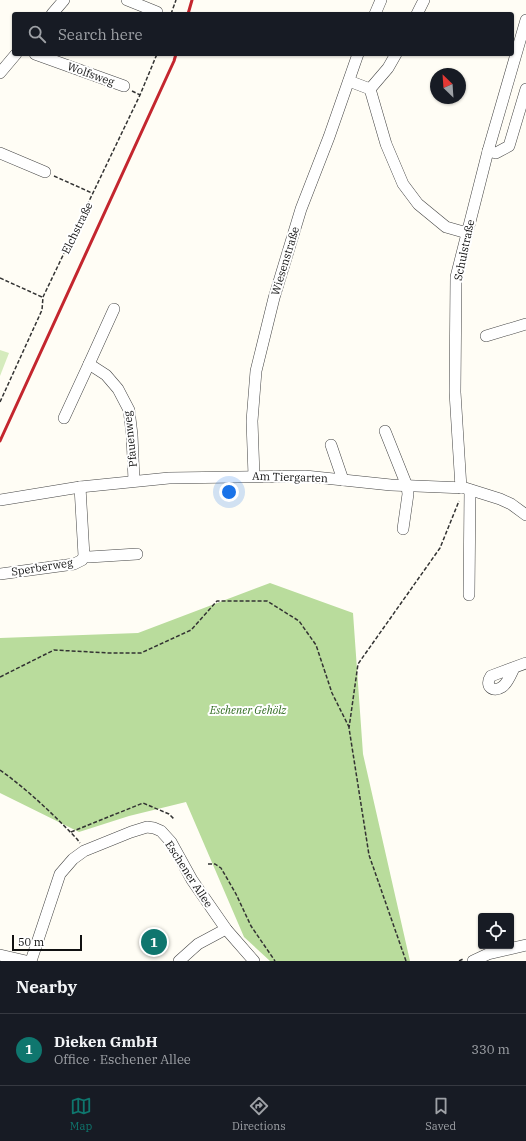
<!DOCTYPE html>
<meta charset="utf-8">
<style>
:root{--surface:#171b24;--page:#20242c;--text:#f1f3f6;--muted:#9ea1a6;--line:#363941;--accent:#0f766e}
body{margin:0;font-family:"IBM Plex Serif",serif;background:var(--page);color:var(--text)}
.controls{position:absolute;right:12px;bottom:12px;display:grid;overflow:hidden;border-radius:4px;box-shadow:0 1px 3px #0004}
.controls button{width:36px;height:36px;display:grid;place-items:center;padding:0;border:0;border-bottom:1px solid var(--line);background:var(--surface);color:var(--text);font:20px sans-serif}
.compass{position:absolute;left:430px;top:68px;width:36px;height:36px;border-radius:50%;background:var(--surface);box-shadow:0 1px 3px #0004;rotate:335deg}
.scale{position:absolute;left:12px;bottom:10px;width:70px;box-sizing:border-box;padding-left:4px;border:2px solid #111;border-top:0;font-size:11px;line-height:14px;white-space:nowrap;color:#111;-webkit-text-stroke:3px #fff;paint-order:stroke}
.you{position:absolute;left:229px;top:492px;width:14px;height:14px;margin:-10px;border:3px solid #fff;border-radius:50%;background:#1a73e8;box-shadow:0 0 0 6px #1a73e833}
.badge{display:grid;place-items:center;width:26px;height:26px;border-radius:50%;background:var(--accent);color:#fff;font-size:13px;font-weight:700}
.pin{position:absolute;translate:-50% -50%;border:2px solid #fff;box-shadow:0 1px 4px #0006}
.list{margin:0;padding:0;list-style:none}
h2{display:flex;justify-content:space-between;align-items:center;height:52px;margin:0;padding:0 16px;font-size:17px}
h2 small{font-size:13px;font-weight:400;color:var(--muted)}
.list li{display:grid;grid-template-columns:26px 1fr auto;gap:12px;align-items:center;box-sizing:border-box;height:72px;padding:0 16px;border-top:1px solid var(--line)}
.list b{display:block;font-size:15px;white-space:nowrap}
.list p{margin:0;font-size:13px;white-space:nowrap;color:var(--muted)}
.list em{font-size:13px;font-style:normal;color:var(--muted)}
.icon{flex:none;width:22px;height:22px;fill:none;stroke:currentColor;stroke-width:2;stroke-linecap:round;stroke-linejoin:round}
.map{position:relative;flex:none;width:526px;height:961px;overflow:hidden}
.search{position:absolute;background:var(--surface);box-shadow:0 1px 3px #0004;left:12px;right:12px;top:12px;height:44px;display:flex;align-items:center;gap:10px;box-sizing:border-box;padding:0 14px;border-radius:4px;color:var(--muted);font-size:15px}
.sheet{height:124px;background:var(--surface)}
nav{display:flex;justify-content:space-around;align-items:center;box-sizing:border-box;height:56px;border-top:1px solid var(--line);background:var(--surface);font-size:11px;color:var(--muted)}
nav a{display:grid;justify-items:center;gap:2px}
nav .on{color:var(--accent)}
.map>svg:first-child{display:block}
.green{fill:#d5ebbd}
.forest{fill:#b9dc9c}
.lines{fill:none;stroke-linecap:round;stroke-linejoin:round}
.minor-casing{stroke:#444;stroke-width:12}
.path{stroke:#333;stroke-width:1.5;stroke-dasharray:4 2;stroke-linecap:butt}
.minor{stroke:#fff;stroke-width:11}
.rail{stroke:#c4262e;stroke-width:3}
.labels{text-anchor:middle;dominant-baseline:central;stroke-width:4;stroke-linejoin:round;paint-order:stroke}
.street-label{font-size:11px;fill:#111;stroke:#fff}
.park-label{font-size:11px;font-style:italic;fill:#2f6b1f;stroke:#fff}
</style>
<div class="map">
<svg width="526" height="961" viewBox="0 0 526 961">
<rect width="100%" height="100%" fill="#fffdf5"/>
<!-- green -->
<polygon class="green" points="0,350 9,353 0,376"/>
<!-- forest -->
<polygon class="forest" points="270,583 353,613 363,754 410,961 270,961 244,937 186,802 129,816 79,832 0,793 0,638 138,633"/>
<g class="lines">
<!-- minor casing -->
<g class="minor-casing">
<g id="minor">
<polyline points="127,0 157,12"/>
<polyline points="52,14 64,0"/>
<polyline points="375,14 381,0"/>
<polyline points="417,14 424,0"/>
<polyline points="35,54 124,86"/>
<polyline points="396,54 388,68 370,89 386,144 403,184 418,204 446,227 467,233"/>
<polyline points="0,73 16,54"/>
<polyline points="349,81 370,89"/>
<polyline points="488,151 496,153 509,146 526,89"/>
<polyline points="0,153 45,172"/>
<polyline points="114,309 89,364 106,375 118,389 129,410 132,435 134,481"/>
<polyline points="486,336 526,324"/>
<polyline points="64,418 89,364"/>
<polyline points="385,431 407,486 408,494 403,529"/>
<polyline points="331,445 343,480"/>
<polyline points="254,476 252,421 256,371 274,298 301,209 329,137 358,54"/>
<polyline points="461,488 455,392 456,277 488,151 526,20"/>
<polyline points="0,500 80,487 169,478 305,476 391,485 465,488 500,499 511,504 526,515"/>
<polyline points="84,556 89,557 137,554"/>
<polyline points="0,574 74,564 82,560 84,556 80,487"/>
<polyline points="469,595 470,490"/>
<path d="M514 668C511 674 508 683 502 687 493 693 484 686 491 676L526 663"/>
<polyline points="0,955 26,961"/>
<polyline points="31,961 60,874 73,859 84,851 131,832 147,827 154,828 161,831 171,842 192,880 226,929 254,961"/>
<polyline points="179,961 198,944 226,929"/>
<polyline points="473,961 488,954 526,945"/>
</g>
</g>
<!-- path -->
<g class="path">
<polyline points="171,14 176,0"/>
<polyline points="132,91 140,95"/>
<polyline points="54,176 92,193"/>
<polyline points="0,278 42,297"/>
<polyline points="0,402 42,310 43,297 140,95 157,54"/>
<polyline points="0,677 54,650 109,653 141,653 191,630 217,601 267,601 299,621 316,645 332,693 349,727"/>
<path d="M0 770C28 790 53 814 77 839L80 843"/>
<polyline points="71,832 143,803 169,814 174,819"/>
<polyline points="208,864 215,864 221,868 236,894 251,926 275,961"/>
<polyline points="406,961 369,855 349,728 358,664 440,548 459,501"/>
<polyline points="459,961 463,959"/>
</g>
<!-- minor -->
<use href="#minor" class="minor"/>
<!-- rail -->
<g class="rail">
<polyline points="188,14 192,0"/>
<polyline points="0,441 174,61 176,54"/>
</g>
</g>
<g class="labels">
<!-- street labels -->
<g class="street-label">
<text transform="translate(91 74) rotate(20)">Wolfsweg</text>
<text transform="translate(77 228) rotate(-64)">Elchstraße</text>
<text transform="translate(464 250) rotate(-78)">Schulstraße</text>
<text transform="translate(285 261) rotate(-73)">Wiesenstraße</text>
<text transform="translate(130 439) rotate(-96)">Pfauenweg</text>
<text transform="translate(290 477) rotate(2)">Am Tiergarten</text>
<text transform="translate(42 567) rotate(-9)">Sperberweg</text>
<text transform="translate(189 874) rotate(57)">Eschener Allee</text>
</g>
<!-- park labels -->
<g class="park-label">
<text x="248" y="710">Eschener Gehölz</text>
</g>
</g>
</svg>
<div class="controls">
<button><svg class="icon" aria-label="locate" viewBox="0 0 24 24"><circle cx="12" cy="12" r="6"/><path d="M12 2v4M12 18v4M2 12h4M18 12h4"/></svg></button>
</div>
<svg class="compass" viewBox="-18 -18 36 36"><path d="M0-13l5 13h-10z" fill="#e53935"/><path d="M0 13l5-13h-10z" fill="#9ea1a6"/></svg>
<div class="scale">50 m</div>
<div class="you"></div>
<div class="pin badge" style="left:154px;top:942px">1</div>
<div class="search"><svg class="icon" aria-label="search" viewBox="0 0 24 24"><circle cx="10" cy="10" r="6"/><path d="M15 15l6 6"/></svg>Search here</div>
</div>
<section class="sheet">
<h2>Nearby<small></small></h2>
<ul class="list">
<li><span class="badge">1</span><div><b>Dieken GmbH</b><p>Office · Eschener Allee</p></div><em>330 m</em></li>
</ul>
</section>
<nav>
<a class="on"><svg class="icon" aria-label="map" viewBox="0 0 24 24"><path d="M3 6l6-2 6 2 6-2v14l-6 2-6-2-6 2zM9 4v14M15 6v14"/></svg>Map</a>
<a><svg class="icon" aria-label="directions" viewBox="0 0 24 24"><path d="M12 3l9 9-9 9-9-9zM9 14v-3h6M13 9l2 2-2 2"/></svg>Directions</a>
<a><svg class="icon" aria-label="saved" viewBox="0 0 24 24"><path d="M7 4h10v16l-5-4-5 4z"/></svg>Saved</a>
</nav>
